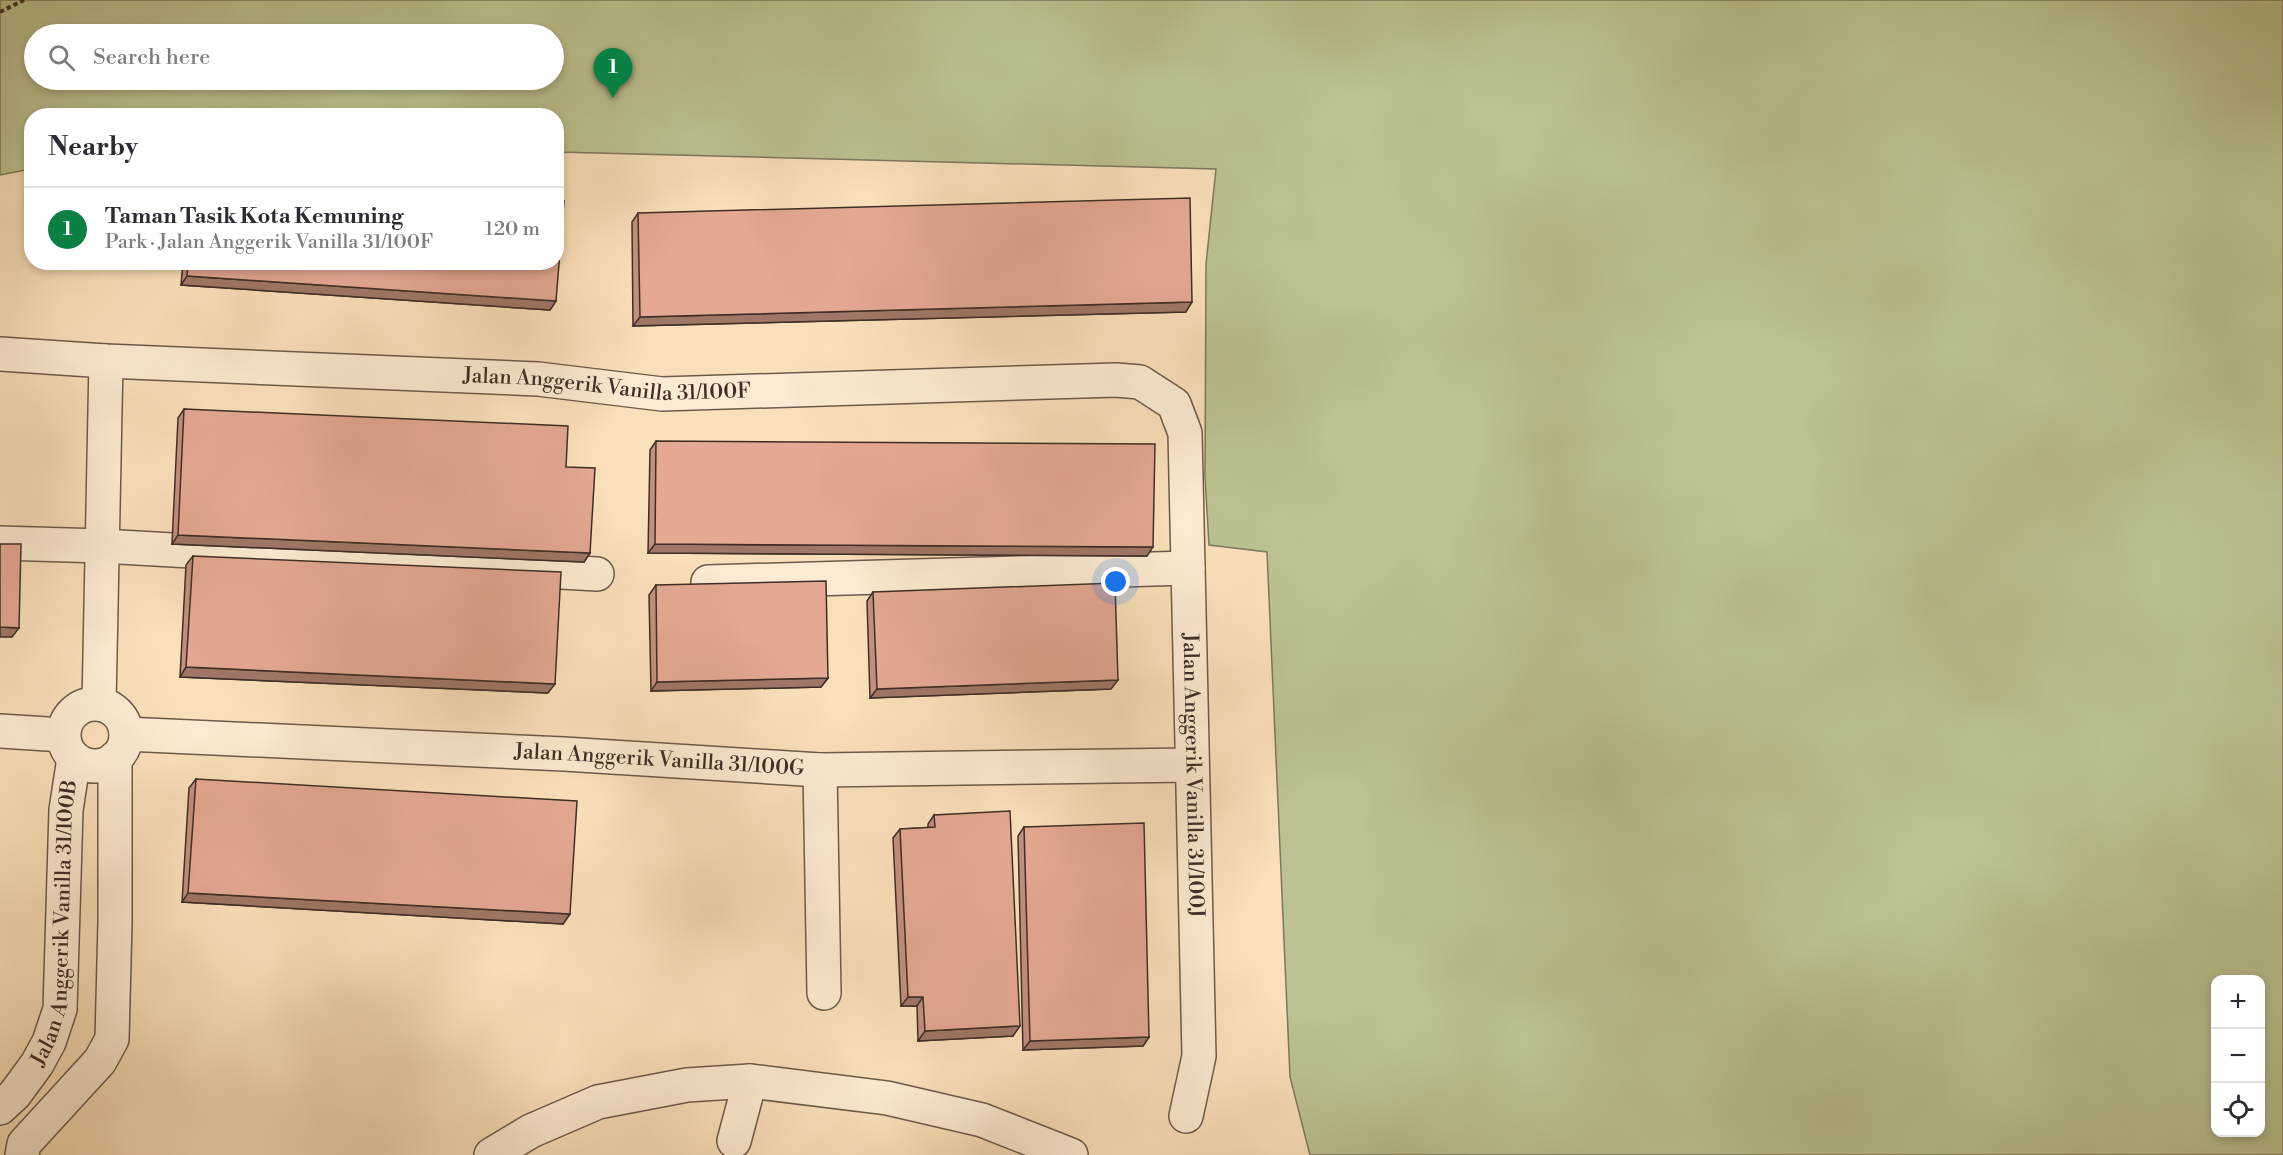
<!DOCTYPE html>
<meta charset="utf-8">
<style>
:root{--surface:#fff;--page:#f2f2f3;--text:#2b2b33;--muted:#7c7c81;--line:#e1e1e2;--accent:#0b8043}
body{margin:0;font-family:"Libre Bodoni",serif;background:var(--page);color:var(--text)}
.controls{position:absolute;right:18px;bottom:18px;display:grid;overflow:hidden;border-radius:12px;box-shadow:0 3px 9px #0003}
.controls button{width:54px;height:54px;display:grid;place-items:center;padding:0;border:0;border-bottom:2px solid var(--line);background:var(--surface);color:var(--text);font:30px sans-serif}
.you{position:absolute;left:1116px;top:582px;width:21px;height:21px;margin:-15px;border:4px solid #fff;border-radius:50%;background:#1a73e8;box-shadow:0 0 0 9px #1a73e833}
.badge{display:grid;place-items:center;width:39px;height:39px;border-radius:50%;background:var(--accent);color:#fff;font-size:20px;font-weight:700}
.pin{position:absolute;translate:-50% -50px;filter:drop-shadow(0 2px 3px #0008)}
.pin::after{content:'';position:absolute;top:32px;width:21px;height:18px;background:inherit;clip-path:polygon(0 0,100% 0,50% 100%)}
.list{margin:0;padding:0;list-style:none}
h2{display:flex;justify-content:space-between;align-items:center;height:78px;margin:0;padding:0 24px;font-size:26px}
h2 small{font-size:20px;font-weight:400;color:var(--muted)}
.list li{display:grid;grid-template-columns:39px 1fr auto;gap:18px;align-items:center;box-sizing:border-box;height:84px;padding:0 24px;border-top:2px solid var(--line)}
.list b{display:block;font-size:22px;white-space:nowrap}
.list p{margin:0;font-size:20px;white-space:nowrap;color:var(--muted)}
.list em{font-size:20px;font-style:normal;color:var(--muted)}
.icon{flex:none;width:33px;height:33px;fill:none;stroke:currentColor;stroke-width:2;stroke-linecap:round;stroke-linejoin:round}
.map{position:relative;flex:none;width:2283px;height:1155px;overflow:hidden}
.search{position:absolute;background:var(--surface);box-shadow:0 3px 9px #0003;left:24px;top:24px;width:540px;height:66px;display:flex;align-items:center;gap:15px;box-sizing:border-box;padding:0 21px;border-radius:33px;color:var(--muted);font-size:22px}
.panel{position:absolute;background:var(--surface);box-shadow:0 3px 9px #0003;left:24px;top:108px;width:540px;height:162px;border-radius:24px}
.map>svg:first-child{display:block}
.green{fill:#bcc291;stroke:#7d785c;stroke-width:1.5;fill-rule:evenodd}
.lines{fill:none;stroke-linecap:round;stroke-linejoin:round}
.minor-casing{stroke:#6d5a4c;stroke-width:36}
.path{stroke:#3e2e27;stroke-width:4;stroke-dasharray:4.5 3;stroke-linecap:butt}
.minor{stroke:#fcebd2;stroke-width:33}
.wall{fill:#c4907e;stroke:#3e2e27;stroke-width:1.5}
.shaded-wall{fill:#a07667;stroke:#3e2e27;stroke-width:1.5}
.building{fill:#e4a893;stroke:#3e2e27;stroke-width:1.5}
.labels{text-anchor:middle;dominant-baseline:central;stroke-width:6;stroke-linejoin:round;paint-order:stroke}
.street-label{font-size:21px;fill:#3e2e27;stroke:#fcebd2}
</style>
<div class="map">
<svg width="2283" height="1155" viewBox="0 0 2283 1155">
<rect width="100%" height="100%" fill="#fae0ba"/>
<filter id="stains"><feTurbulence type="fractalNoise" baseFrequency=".00333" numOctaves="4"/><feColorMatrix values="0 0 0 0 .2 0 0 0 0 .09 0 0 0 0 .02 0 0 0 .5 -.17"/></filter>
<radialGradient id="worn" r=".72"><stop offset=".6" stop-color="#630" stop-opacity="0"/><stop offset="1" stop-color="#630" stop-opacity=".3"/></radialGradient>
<!-- green -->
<path class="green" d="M0 0H2283V1155H1310L1290 1077 1267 552 1209 545 1205 477 1206 264 1216 169 557 152 556 116H32L31 169 0 175ZM34 34H554V80H34ZM2216 980H2260V1132H2216Z"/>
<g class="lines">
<!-- minor casing -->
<g class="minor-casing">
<g id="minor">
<path id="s1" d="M0 354 106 361 538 379 662 394 1116 380 1140 382 1174 404 1185 433 1199 1056 1186 1116"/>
<polyline points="0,543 102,546 597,574"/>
<polyline points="708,582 1188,568"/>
<polyline points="99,704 106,361"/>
<circle cx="95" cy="735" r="31"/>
<polyline points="0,731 63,735"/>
<path id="s2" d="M126 734 564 754 820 770 1192 765"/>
<polyline points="820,770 824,993"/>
<path id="s3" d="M0 1108 15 1094 37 1064 49 1042 60 1009 66 810 74 758"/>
<polyline points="734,1141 750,1081"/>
<polyline points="22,1155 24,1144 100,1061 112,1039 115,922 115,758"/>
<polyline points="491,1155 531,1131 598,1102 687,1085 750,1081 887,1098 982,1120 1071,1155"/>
</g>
</g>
<!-- path -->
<polyline class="path" points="0,12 24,0"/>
<!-- minor -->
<use href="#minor" class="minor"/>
</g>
<!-- wall -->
<g class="wall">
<polygon points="638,213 1186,312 633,326 632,222"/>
<polygon points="183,262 556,262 556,301 550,310 181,285"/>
<polygon points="184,409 566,467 590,553 584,562 172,544 178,418"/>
<polygon points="656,441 1147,556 648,553 650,450"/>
<polygon points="193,556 548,693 180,677 186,565"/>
<polygon points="656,585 828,678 821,687 651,691 649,595"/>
<polygon points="873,592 1111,689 870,698 867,601"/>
<polygon points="196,779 570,914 563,924 182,902 189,788"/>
<polygon points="934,815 1013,1036 918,1041 917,1006 901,1006 893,838 900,829 928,828 928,824"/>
<polygon points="1024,827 1149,1037 1143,1046 1023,1050 1018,836"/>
</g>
<!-- shaded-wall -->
<g class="shaded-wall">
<polygon points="187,276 556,301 550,310 181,285"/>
<polygon points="1192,302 1186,312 633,326 640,317"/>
<polygon points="178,535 590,553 584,562 172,544"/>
<polygon points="655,544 1153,547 1147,556 648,553"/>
<polygon points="0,627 19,628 12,637 0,637"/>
<polygon points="186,667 555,684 548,693 180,677"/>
<polygon points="828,678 821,687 651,691 657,682"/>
<polygon points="1118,680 1111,689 870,698 877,689"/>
<polygon points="188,893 570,914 563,924 182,902"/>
<polygon points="908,997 923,997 917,1006 901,1006"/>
<polygon points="1020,1026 1013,1036 918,1041 925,1031"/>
<polygon points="1149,1037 1143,1046 1023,1050 1030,1041"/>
</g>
<!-- building -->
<g class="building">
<polygon points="1190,198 1192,302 640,317 638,213"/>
<polygon points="556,201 564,201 556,301 187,276 188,262 556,262"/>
<polygon points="184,409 568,426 566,467 595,468 590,553 178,535"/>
<polygon points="656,441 1155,444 1153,547 655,544"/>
<polygon points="0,544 21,544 19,628 0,627"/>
<polygon points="193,556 561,572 555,684 186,667"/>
<polygon points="826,581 828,678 657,682 656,585"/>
<polygon points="1115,583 1118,680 877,689 873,592"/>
<polygon points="196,779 577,801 570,914 188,893"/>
<polygon points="1010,811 1020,1026 925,1031 923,997 908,997 900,829 935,827 934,815"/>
<polygon points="1144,823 1149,1037 1030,1041 1024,827"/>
</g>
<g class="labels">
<!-- street labels -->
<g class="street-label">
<text stroke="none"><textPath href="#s1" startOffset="608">Jalan Anggerik Vanilla 31/100F</textPath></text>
<text stroke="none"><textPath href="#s2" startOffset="534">Jalan Anggerik Vanilla 31/100G</textPath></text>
<text stroke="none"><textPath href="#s1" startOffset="1556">Jalan Anggerik Vanilla 31/100J</textPath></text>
<text stroke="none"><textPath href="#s3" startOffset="202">Jalan Anggerik Vanilla 31/100B</textPath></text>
</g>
</g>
<rect width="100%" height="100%" filter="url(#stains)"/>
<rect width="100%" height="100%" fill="url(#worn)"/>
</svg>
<div class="controls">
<button>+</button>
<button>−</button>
<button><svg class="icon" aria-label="locate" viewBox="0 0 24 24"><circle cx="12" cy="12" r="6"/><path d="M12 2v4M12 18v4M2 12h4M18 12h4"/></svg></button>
</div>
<div class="you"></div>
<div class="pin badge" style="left:613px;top:98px">1</div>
<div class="search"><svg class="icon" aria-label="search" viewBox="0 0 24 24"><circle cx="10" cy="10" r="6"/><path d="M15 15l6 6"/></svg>Search here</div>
<section class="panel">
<h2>Nearby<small></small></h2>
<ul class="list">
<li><span class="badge">1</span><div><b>Taman Tasik Kota Kemuning</b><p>Park · Jalan Anggerik Vanilla 31/100F</p></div><em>120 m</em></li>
</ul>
</section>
</div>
